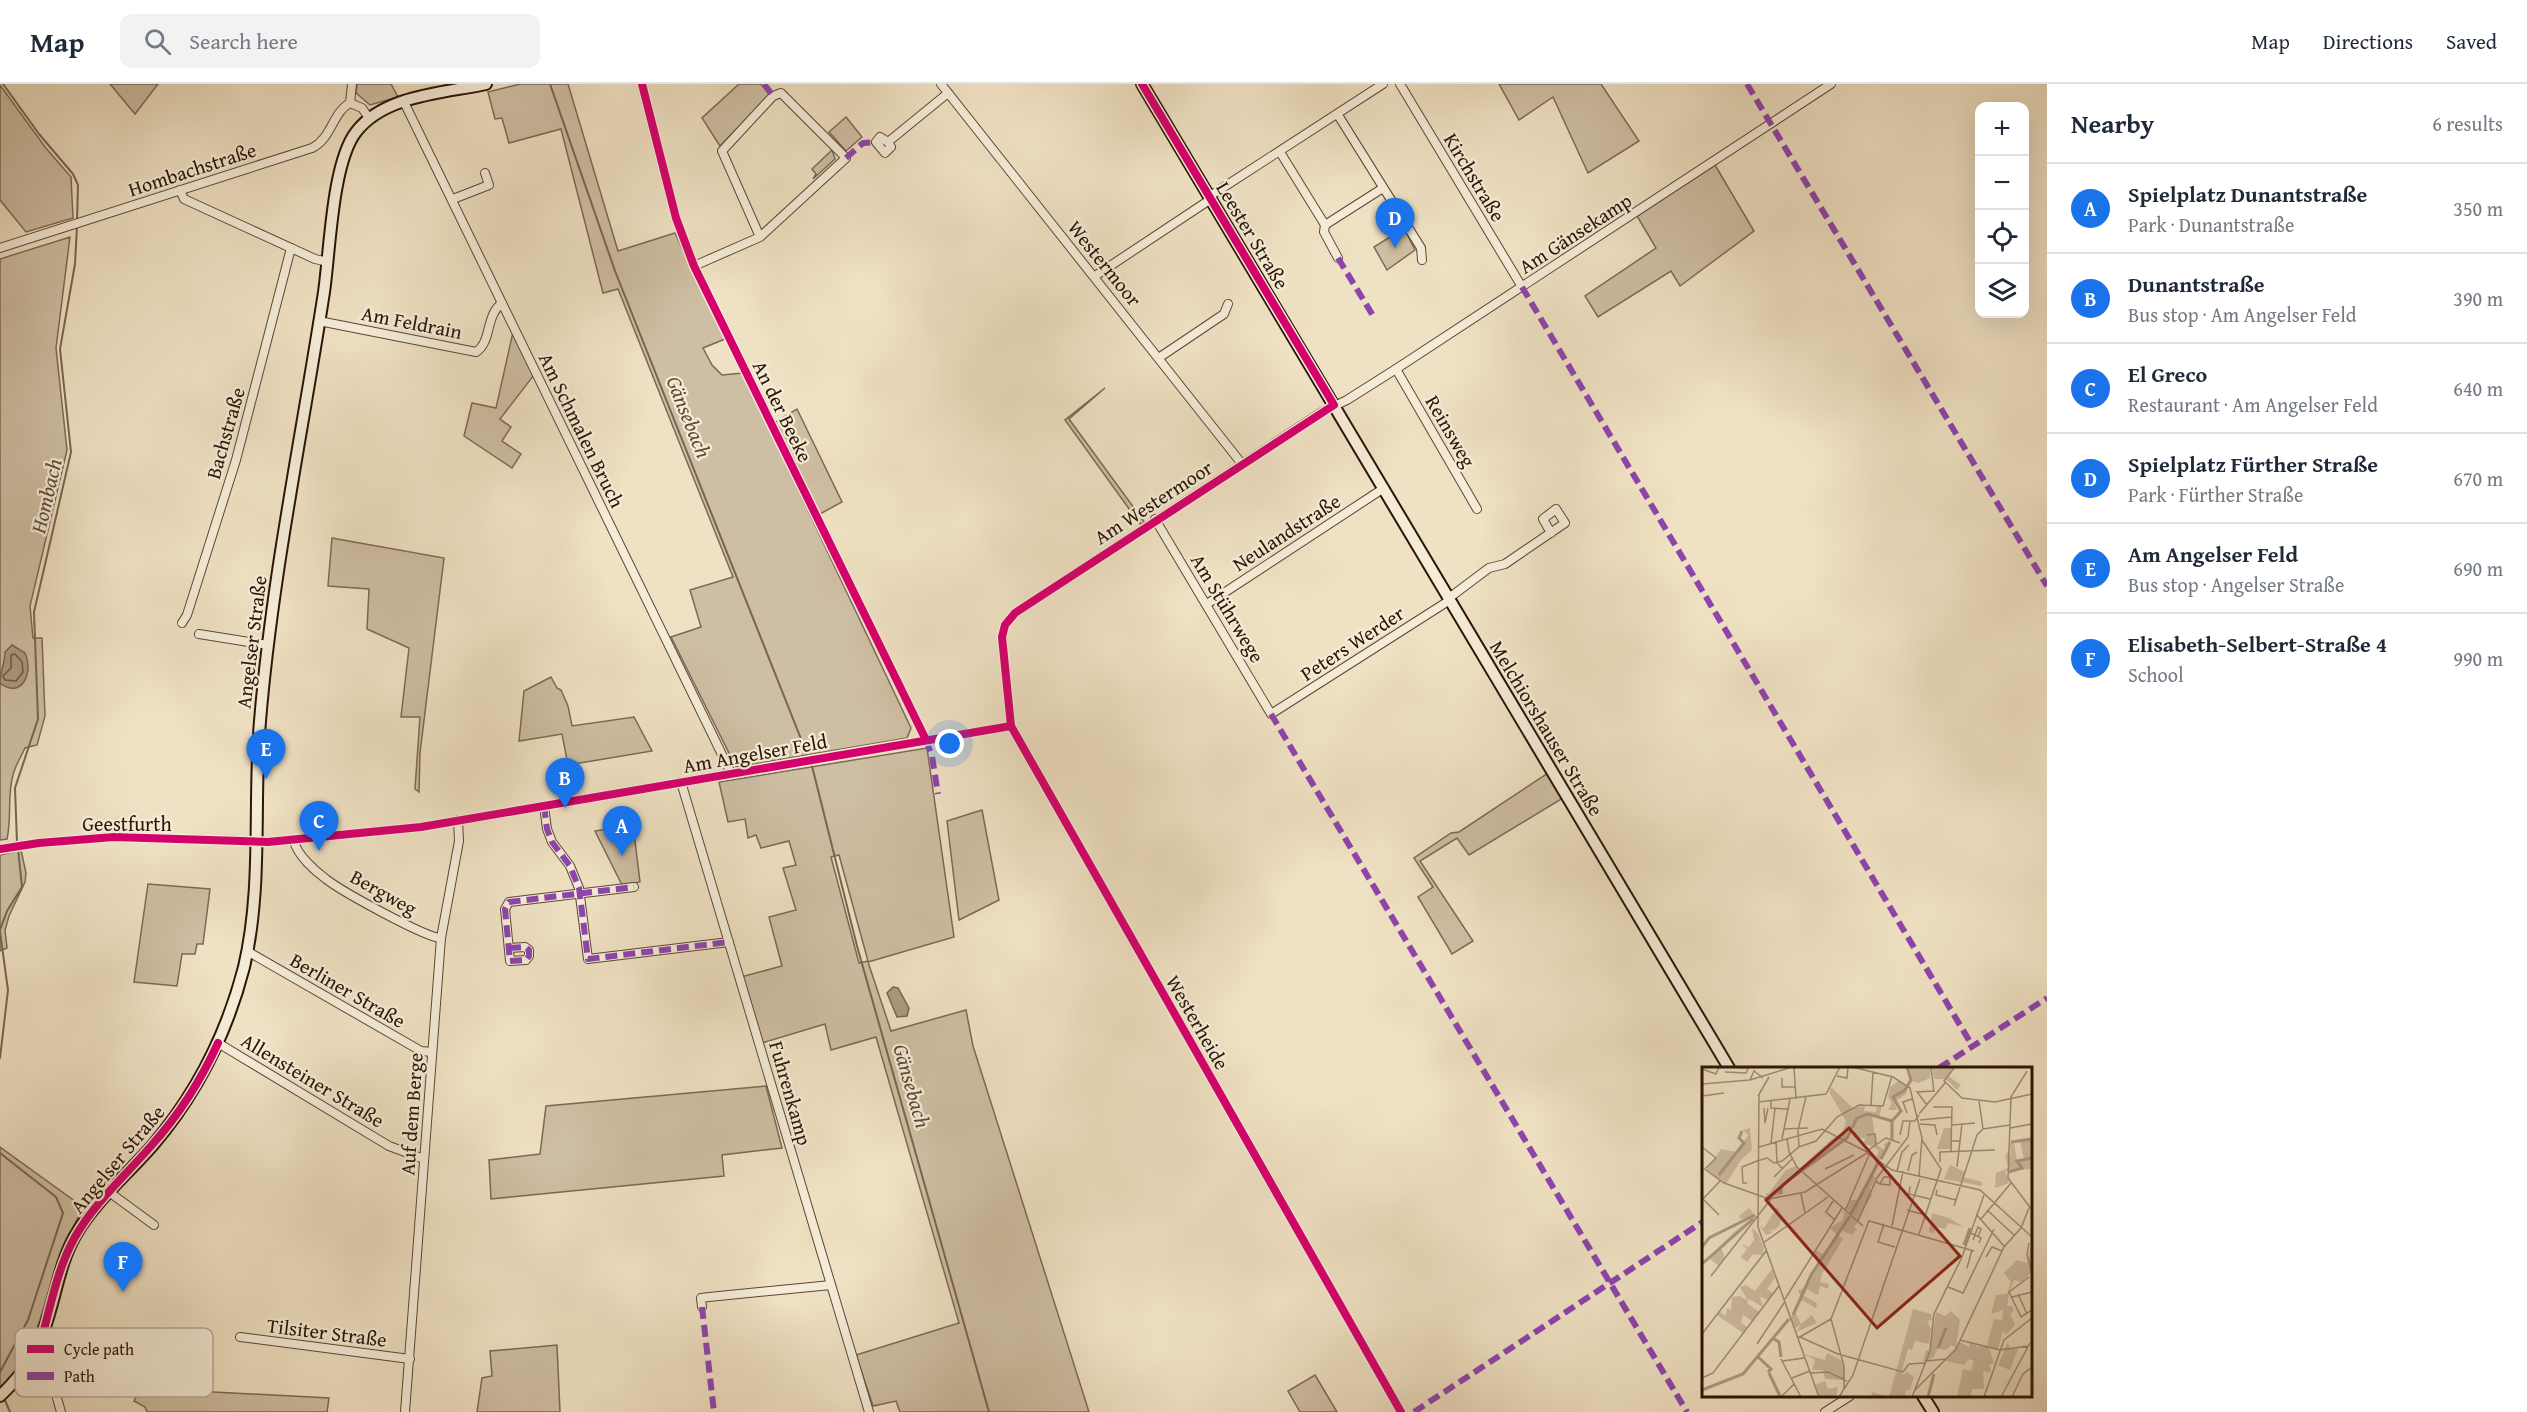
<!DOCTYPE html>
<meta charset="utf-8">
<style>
:root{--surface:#fff;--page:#f2f2f3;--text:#1f2937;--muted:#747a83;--line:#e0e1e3;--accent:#1a73e8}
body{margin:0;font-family:"Gentium Book Plus",serif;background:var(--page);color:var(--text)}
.controls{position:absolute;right:18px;top:18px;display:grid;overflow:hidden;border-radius:12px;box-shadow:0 6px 24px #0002}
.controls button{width:54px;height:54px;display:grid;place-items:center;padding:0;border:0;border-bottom:2px solid var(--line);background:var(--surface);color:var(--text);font:30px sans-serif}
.you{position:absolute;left:950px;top:660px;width:21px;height:21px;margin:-15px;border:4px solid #fff;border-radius:50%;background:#1a73e8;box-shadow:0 0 0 9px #1a73e833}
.badge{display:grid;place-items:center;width:39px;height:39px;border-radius:50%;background:var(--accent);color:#fff;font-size:20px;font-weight:700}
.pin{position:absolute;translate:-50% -50px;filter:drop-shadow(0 2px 3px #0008)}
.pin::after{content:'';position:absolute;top:32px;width:21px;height:18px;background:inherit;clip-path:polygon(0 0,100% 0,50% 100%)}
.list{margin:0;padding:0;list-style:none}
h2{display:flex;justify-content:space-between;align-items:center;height:78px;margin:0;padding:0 24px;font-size:26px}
h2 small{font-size:20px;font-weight:400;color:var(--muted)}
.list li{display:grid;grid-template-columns:39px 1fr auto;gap:18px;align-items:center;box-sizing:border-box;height:90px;padding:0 24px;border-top:2px solid var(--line)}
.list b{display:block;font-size:22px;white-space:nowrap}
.list p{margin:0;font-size:20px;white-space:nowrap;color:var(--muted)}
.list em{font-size:20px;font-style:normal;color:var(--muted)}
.icon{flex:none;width:33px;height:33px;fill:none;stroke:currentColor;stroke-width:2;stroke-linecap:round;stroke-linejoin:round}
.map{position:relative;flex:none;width:2047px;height:1328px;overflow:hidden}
header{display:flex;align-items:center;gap:36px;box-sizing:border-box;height:84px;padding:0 30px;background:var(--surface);border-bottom:2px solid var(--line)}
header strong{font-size:28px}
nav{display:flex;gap:33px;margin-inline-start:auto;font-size:21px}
.search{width:420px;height:54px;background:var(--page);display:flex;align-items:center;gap:15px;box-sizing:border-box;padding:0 21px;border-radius:12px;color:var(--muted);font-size:22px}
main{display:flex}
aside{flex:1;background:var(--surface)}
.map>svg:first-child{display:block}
.green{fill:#cebea3;stroke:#7c6954;stroke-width:1.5;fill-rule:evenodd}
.water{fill:#ac9b82;stroke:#786550;stroke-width:1.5}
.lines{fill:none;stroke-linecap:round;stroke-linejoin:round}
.shore{stroke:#6b5843;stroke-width:1.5}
.stream{stroke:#786550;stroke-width:2}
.street-casing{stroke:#5b4734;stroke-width:10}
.secondary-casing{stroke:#2a1404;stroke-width:14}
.street{stroke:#f5ecd8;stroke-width:8}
.secondary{stroke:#f5ecd8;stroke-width:10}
.quiet{stroke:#8e44ad;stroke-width:6;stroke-dasharray:12 6;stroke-linecap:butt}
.cycleway-casing{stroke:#f5ecd8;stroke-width:11}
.cycleway{stroke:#d6006c;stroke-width:8}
.labels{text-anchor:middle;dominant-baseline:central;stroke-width:4.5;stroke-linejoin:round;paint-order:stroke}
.street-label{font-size:20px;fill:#2a1404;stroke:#f5ecd8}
.water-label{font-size:21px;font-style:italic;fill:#5e4a36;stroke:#f5ecd8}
.inset-river{fill:none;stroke:#ac9b82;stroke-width:3}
.inset-road{fill:none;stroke:#a08f77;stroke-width:1.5}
.view{fill:#8f2418;fill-opacity:0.15;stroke:#8f2418;stroke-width:3}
.inset-edge{fill:none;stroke:#2a1404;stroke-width:3}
.key{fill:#f5ecd8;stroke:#b8ab98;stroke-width:1.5}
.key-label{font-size:16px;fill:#2a1404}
</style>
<header>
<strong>Map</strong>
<div class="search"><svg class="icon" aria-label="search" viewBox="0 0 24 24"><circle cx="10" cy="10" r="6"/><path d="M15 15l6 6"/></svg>Search here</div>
<nav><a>Map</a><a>Directions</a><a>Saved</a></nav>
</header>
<main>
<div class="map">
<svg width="2047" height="1328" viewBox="0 0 2047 1328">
<rect width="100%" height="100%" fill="#efe1c3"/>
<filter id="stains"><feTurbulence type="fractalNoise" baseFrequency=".00333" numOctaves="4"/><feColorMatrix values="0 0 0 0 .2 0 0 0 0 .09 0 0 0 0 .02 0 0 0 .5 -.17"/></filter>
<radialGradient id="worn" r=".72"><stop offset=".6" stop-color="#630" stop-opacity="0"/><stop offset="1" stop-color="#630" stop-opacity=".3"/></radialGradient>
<!-- green -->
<g class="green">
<polygon points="110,0 158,0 135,30"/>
<polygon points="357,0 391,0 398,13 370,21 356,9"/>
<polygon points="520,0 568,0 618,167 675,149 725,255 703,264 712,281 722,291 743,289 911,644 907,654 736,683 671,553 701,543 690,506 733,493 618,205 603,209 561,45 509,59 502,34 495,35 488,8"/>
<polygon points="739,0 761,0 770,11 720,62 702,34"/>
<polygon points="1499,0 1601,0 1639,57 1588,89 1553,13 1519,36"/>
<polygon points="0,1 45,63 71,93 73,134 26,148 0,116"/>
<polygon points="846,33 862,53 846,67 829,48"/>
<polygon points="832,66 835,75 813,95 816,90 812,85"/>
<polygon points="1715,81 1754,147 1680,202 1671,187 1598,233 1585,212 1656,164 1637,132"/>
<polygon points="1404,144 1415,166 1387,186 1374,163"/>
<path d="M70 153 56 264 67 366 30 522 33 554H42L45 632 37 661 25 664C21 673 15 682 13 691 7 711 12 733 7 755L0 756V175Z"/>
<polygon points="513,248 534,291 500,335 511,343 502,357 521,370 512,384 464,352 472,319 496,324"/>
<polygon points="1105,304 1069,335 1145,439 1140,440 1065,336"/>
<polygon points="797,325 842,418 820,430 774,339"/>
<polygon points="332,454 444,474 420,669 419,708 415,705 420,633 401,633 409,564 367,545 369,505 328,502"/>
<polygon points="551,593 557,604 561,606 568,622 572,642 634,633 652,667 568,681 562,650 519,657 524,607"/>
<path d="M927 664 954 853 868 878 891 947 966 926 973 962 1089 1328H900L896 1317 873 1322 856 1271 959 1239 876 953 831 966 825 940 762 959 741 893 782 882 769 833 796 826 783 784 796 781 789 757 761 764 756 751 748 754 745 735 728 738 719 698ZM839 771 868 877 859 879 831 773Z"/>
<polygon points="1548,689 1563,714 1469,771 1457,754 1420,777 1473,857 1452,870 1418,813 1433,803 1414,774 1451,749 1459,748"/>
<polygon points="982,726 999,816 959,836 947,737"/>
<polygon points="633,741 640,798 622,801 595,747"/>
<polygon points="21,766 26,789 25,798 9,832 5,846 7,864 0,867 0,771"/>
<polygon points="148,800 210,805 203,860 197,860 195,870 182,870 177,902 134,898"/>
<polygon points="766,1002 782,1064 722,1071 724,1092 491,1115 489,1076 540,1070 546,1022"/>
<path d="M0 1063 83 1123C75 1140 66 1157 59 1175 40 1226 40 1263 0 1306Z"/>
<polygon points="557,1261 560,1328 477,1328 482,1294 492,1292 490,1267"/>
<polygon points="152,1283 195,1307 329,1314 327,1328 147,1328 145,1323 134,1317"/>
<polygon points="1315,1291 1337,1328 1300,1328 1288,1307"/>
</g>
<!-- water -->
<g class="water">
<path d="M12 561 25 569C34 588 22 616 0 599 0 587 5 580 5 568Z"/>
<polygon points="893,903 898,904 909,924 907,932 897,933 887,909"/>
</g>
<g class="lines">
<!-- shore -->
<polygon class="shore" points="15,570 22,578 23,588 16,597 5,596 3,592 11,584 11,571"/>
<!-- stream -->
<g class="stream">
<polyline points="3,0 39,50 73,90 78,101 77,137"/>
<polyline points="550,0 615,187 809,675"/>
<polyline points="812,682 857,862 989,1328"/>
<polyline points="17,759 15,704 38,635 34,528 71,368 60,265 75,180 77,142"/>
<polyline points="0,846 7,827 22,803 18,765"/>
<polyline points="0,848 8,906 0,974"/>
<polyline points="0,1069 56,1113 63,1129 28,1236 0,1288"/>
<polyline points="4,1314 10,1328"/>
</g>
<!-- street casing -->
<g class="street-casing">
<g id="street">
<polyline points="642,0 676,134 694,182 926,656"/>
<polyline points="941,0 1242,380"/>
<polyline points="1400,0 1522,203"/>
<polyline points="404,18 731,689"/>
<polyline points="350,19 352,0"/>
<polyline points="1338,31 1421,164 1422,176"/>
<polyline points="888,58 891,63 885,69 876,58 880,53 888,58 948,9"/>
<polyline points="1280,68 1325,141 1383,104"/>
<polyline points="180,106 184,115 315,175 328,178"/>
<polyline points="1210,112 1383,0"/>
<polyline points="453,115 489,101 485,89"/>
<polyline points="1325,141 1324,148 1338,174"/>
<path d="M0 164 312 64C332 54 332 29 350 19L362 24 369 34"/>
<polyline points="694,182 760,153 846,74 781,9 773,12 722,67 760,153"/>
<polyline points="1095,192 1211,115"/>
<path d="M319 237 476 268C492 258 485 232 502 219"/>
<polyline points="1160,273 1224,230 1228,220"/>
<polyline points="1396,285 1477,425"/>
<polyline points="1155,435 1271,630 1450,516"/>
<polyline points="1447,512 1453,511 1489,484 1505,480 1565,439 1556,425 1543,435 1551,449"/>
<polyline points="1207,520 1384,404"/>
<polyline points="182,539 187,531 236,376 291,164"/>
<polyline points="199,550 268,561"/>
<polyline points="681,698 869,1328"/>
<polyline points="544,722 547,745 552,758 570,782 579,804 588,875 729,858"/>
<path d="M294 757C297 771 315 787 326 795 341 807 426 854 441 854"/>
<polyline points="0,765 39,759 114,753 268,758 421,743 1011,642"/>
<polyline points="509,864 525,863 529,866 529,872 526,876 510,877 505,825 509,818 634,803"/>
<polyline points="247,867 421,967 432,968"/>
<polyline points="218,959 389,1062 424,1075"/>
<polyline points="109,1108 154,1141"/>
<polyline points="702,1223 701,1214 709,1213 831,1201"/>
<polyline points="240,1253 410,1275"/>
<polyline points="31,1273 51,1293 61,1328"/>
<polyline points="405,1328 441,854 459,757 458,736"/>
<polyline points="1401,1328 1011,642 1002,553 1005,541 1015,529 1322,328 1347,316 1396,285 1831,0"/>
<polyline points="1825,1328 1850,1312"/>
</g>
</g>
<!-- secondary casing -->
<g class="secondary-casing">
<g id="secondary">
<polyline points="1142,0 1729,984"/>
<path d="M0 1312C18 1295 34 1274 42 1251 55 1219 58 1182 75 1152 95 1117 127 1091 153 1061 197 1009 227 949 244 883 263 803 253 718 260 637 272 493 302 351 324 208 330 167 332 79 356 48 384 11 444 9 486 0"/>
<polyline points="1923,1312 1933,1328"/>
</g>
</g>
<!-- street -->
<use href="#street" class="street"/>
<!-- secondary -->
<use href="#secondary" class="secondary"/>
<!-- quiet -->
<g class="quiet">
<polyline points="764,0 773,12"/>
<polyline points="1747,0 2047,502"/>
<polyline points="846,74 863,59 876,58"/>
<polyline points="1338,174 1375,235"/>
<polyline points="1522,203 1973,963"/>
<polyline points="1271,630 1687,1328"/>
<polyline points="926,656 932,672 938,710"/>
<polyline points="544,722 547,745 552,758 570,782 579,804 588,875 729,858"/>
<polyline points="509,864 525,863 529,866 529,872 526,876 510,877 505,825 509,818 634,803"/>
<polyline points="1939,984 2047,914"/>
<polyline points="702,1223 714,1328"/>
<polyline points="1414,1328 1704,1137"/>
</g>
<!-- cycleway casing -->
<g class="cycleway-casing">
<g id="cycleway">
<polyline points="642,0 676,134 694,182 926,656"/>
<polyline points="1142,0 1334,321 1015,529 1005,541 1002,553 1011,642 1401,1328"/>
<polyline points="0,765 39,759 114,753 268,758 421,743 1011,642"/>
<path d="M42 1253C51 1220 58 1183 75 1153 95 1118 125 1092 151 1062 179 1031 201 996 218 959"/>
</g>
</g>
<!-- cycleway -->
<use href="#cycleway" class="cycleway"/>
</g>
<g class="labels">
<!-- street labels -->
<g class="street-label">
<text transform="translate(192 85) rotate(-18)">Hombachstraße</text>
<text transform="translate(1475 93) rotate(59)">Kirchstraße</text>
<text transform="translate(1575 149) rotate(-33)">Am Gänsekamp</text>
<text transform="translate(1253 151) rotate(59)">Leester Straße</text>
<text transform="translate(1105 179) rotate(51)">Westermoor</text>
<text transform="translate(412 238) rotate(11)">Am Feldrain</text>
<text transform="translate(783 327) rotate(64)">An der Beeke</text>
<text transform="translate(582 346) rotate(64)">Am Schmalen Bruch</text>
<text transform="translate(1451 347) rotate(60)">Reinsweg</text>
<text transform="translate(225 349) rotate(-74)">Bachstraße</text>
<text transform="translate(1153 418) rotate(-33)">Am Westermoor</text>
<text transform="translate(1286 448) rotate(-33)">Neulandstraße</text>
<text transform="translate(1228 524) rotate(59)">Am Stührwege</text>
<text transform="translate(251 558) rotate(-83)">Angelser Straße</text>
<text transform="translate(1352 559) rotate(-33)">Peters Werder</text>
<text transform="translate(1547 644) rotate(59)">Melchiorshauser Straße</text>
<text transform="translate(755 669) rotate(-10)">Am Angelser Feld</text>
<text x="127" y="739">Geestfurth</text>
<text transform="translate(384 808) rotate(29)">Bergweg</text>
<text transform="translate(348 906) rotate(30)">Berliner Straße</text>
<text transform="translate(1198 938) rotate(60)">Westerheide</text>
<text transform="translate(313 996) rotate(31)">Allensteiner Straße</text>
<text transform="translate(791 1009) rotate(74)">Fuhrenkamp</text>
<text transform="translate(411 1030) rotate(-86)">Auf dem Berge</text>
<text transform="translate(117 1075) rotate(-50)">Angelser Straße</text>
<text transform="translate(327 1248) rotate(7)">Tilsiter Straße</text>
</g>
<!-- water labels -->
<g class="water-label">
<text transform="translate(689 333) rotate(68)">Gänsebach</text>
<text transform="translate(46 412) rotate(-77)">Hombach</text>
<text transform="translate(912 1002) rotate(74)">Gänsebach</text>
</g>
</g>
<!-- overview -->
<g transform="translate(1702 983)">
<rect width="330" height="330" fill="#efe1c3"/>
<path d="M205 0H229L228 11 216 16 209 14ZM230 0H253L246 9 259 18 255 23 244 12H232ZM196 14 206 19 204 27 192 35 195 43H186L190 36 186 30 188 20ZM129 20 151 41 163 39 162 44 174 45 175 39H180L177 50 170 48 174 78 183 83 182 77 189 73 178 94 174 91 177 83 162 76 163 71H152V61L146 62 142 73 139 71 144 54 127 25ZM48 61 50 83 39 93 24 117 4 103 19 82 35 85 46 68 41 63ZM242 61H249V82H235ZM133 69 141 74 110 98 98 101ZM330 72V102L303 104 307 116 293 121 294 106 307 101 303 89 307 83 309 91 308 76 312 75 315 94 322 92 318 74ZM173 92 178 96 170 108 174 111 168 121 170 128 156 153 144 144 149 133H156L174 99ZM248 98 263 105 261 110 280 115V119L242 112ZM94 99 100 104 80 118 81 127 64 132V126H67L84 103ZM75 140 82 156 78 153V158L71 164 68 162 70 166 64 168 58 159 62 161ZM47 141 54 150 19 180 23 191 17 199 8 192 0 197 31 166 53 149 39 152 37 149ZM142 144 156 155 152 160 155 162 150 168 139 163 136 168 141 172 120 207 118 215 127 217 126 222 118 219 116 228 105 222 102 229 115 236 114 241 100 233 93 245 99 257 110 248 115 256 94 265 99 257 93 261 89 251 99 231 96 223 102 222 116 194 112 191 114 183 122 188 135 168 128 161 141 153ZM230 146 247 151 262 160 246 156 244 162 234 160 232 166 227 165ZM50 161 56 166 62 181 60 188 51 187 45 195 39 190 45 182 39 177 47 180 52 173ZM330 175V205L319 215 312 213 307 227 305 239H310L312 244 308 247 313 258 304 268 301 264 296 282 285 279 292 252 300 253 301 243 289 247 294 228 305 227 309 215 302 206 315 193 325 196ZM70 202 73 211 65 222 71 226 66 233 58 230 61 240 47 232 45 236 57 245 50 254 41 248 39 255 45 260 41 266 15 248 18 245 24 249 25 241 29 243 30 230 38 229 46 234 38 220 44 218 53 224ZM211 242 229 247 231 253 225 254 229 262 227 277 213 274 210 283 206 282 200 304 201 308 205 305 212 310 208 323H204L203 328 209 330H169L170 325 187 330ZM249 244 258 253 254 281 249 278 244 283 236 281 231 291 221 295 224 283 228 284 234 245 243 249ZM258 275 267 280 268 276 274 278 276 282 277 278 287 281 292 296 287 298 289 305 281 304 282 322H270L269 330H255L261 302 269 304 272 294 267 292 262 298 244 294ZM306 275 308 282H316L308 303 296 298ZM125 286 141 294 143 313 123 312 121 303H110L113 293 102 287 123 293ZM123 314 126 322 136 320 134 329 118 330 113 318Z" fill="#cebea3"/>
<path class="inset-river" d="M190 54 199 44 191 30 203 23 209 13 205 0M190 73V54M309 75 330 72M179 92 188 75M307 105 320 101 315 94 330 91M17 108 42 76 37 71 40 64M78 127 80 118 145 71 155 51 166 47 190 54M149 147 176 96M262 178 268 161M0 180 7 171 53 148M0 197 51 152M91 248 109 208 148 149M72 272 77 275 79 290M236 281 244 261M56 290 69 302 66 305M67 306 78 329M0 323 41 307 87 252M226 330 232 307"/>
<path class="inset-road" d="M26 0 46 1M92 0 94 32M150 0 191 10 208 21 220 71 217 109M229 0 232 25M253 0 242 14 260 31 293 35 330 27M0 2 14 7 17 0M325 4 309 30 306 111 330 143M23 5 44 6 47 0M135 9 145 11 146 0M80 11V20H93M48 13 52 4 61 11M48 13 90 0M0 17 48 13M57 27 56 160 117 330M0 29 22 26M56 29 67 10M69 34V41L87 42M277 34 281 62M56 35 124 27 138 0M169 38 171 5M225 38 215 25 232 24M231 40H250L249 84M62 41 63 56 66 41M205 46 201 35 210 32M217 47 243 16M218 53 250 50M218 57 233 58 235 68M250 58 273 56M308 61 330 57M82 62 106 61M281 62 308 58M165 68 173 67 174 77M198 68 201 54H213L217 48M85 71 87 85 95 100 161 159M80 72 88 32M74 74 75 96 80 101M250 74H258L260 57M69 76 73 41M0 80 14 91 4 101M57 80 120 62 165 85M97 80 96 63 104 30M165 84 184 71 198 76M55 94 65 91 72 96 80 94 97 80 114 74 135 50 157 38 181 39 190 9M238 95V85L293 83M0 100 22 116 67 132 103 125 165 86 190 103 278 123 330 170M255 100 258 74M123 102 152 88M195 104 200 85 207 78M206 104 210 88 215 85M72 110 91 91M173 114 178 117 188 118V110H182L178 117M45 116H41L40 100 55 94M208 119 207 127 228 132M235 123 234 128 254 133M99 127 103 146M1 132 17 148M0 133 18 114M131 134 124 145 133 153M252 139 275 68 281 62M205 143 223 148M285 143 312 168M143 144 167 88M274 147 302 179M279 152 309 116M156 154 175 111 206 70 208 55M182 157 176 175 193 180M190 159 201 104M267 165 279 171 277 176M217 167 239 102 220 73M271 173 276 160 279 162 276 170M61 176 126 130M327 176 325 188 330 206M284 190 290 180 300 184M265 201 270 183M9 209 69 132M327 210 307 225 319 250 330 243M246 220 261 226 292 162M316 227 325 247M310 230 330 225M83 232 140 141M129 252 167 154 272 184M129 252 142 299V321M0 267 64 184M98 270 136 287 201 305 207 297 223 296M96 271 129 252M258 273 298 283 327 279M55 277 82 236M79 292 99 330M81 294 102 291M224 294 244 292M109 306 126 305 145 314M0 311 11 306 77 219M90 311 108 304M213 323 254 282 302 180 319 161 327 141M79 330 92 317M137 330 151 308 218 112M210 330 228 284 232 247 260 190 282 128M282 330 302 273 330 251M299 330 328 276M310 330 321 307 330 300"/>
<path class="view" d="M147 61 258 189 175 261 64 133Z"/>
<rect width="330" height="330" class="inset-edge"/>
</g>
<!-- legend -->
<rect x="15" y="1244" width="198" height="69" rx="9" class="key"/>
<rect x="27" y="1261" width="27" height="8" fill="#d6006c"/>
<rect x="27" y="1288" width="27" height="8" fill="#8e44ad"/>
<g class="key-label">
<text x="64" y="1271">Cycle path</text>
<text x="64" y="1298">Path</text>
</g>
<rect width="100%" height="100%" filter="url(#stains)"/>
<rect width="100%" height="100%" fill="url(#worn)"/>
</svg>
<div class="controls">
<button>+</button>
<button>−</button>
<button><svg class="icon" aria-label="locate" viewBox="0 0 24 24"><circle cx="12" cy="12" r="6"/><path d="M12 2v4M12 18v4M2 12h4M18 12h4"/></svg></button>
<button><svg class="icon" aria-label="layers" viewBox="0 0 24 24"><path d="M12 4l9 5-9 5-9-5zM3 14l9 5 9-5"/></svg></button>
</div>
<div class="you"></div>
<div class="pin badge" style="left:622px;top:772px">A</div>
<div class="pin badge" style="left:565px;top:724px">B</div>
<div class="pin badge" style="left:319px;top:767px">C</div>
<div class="pin badge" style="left:1395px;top:164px">D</div>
<div class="pin badge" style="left:266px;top:695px">E</div>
<div class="pin badge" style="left:123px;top:1208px">F</div>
</div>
<aside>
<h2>Nearby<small>6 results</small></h2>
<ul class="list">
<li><span class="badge">A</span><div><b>Spielplatz Dunantstraße</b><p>Park · Dunantstraße</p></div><em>350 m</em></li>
<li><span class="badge">B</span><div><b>Dunantstraße</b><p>Bus stop · Am Angelser Feld</p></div><em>390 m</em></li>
<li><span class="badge">C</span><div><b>El Greco</b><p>Restaurant · Am Angelser Feld</p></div><em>640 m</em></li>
<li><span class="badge">D</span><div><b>Spielplatz Fürther Straße</b><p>Park · Fürther Straße</p></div><em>670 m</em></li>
<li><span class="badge">E</span><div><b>Am Angelser Feld</b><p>Bus stop · Angelser Straße</p></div><em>690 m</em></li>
<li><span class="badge">F</span><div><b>Elisabeth-Selbert-Straße 4</b><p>School</p></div><em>990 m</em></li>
</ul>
</aside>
</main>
